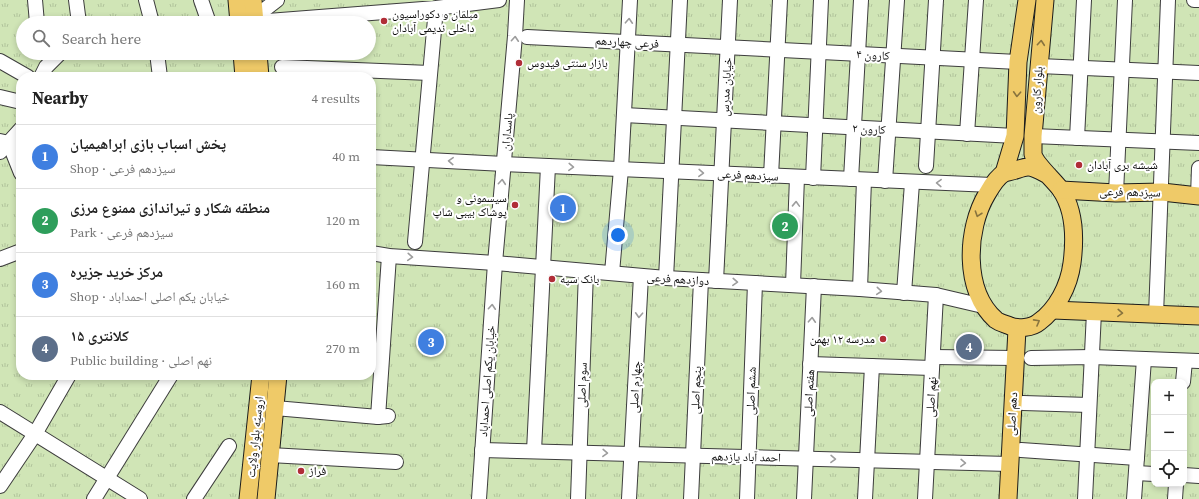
<!DOCTYPE html>
<meta charset="utf-8">
<style>
:root{--surface:#fff;--page:#f2f2f2;--text:#222;--muted:#767676;--line:#e0e0e0;--accent:#1a73e8}
body{margin:0;font-family:"Source Serif 4","Noto Naskh Arabic",serif;background:var(--page);color:var(--text)}
.controls{position:absolute;right:12px;bottom:12px;display:grid;overflow:hidden;border-radius:8px;box-shadow:0 2px 6px #0003}
.controls button{width:36px;height:36px;display:grid;place-items:center;padding:0;border:0;border-bottom:1px solid var(--line);background:var(--surface);color:var(--text);font:20px sans-serif}
.you{position:absolute;left:618px;top:235px;width:14px;height:14px;margin:-10px;border:3px solid #fff;border-radius:50%;background:#1a73e8;box-shadow:0 0 0 6px #1a73e833}
.badge{display:grid;place-items:center;width:26px;height:26px;border-radius:50%;background:var(--accent);color:#fff;font-size:13px;font-weight:700}
.pin{position:absolute;translate:-50% -50%;border:2px solid #fff;box-shadow:0 1px 4px #0006}
.list{margin:0;padding:0;list-style:none}
h2{display:flex;justify-content:space-between;align-items:center;height:52px;margin:0;padding:0 16px;font-size:17px}
h2 small{font-size:13px;font-weight:400;color:var(--muted)}
.list li{display:grid;grid-template-columns:26px 1fr auto;gap:12px;align-items:center;box-sizing:border-box;height:64px;padding:0 16px;border-top:1px solid var(--line)}
.list b{display:block;font-size:15px;white-space:nowrap}
.list p{margin:0;font-size:13px;white-space:nowrap;color:var(--muted)}
.list em{font-size:13px;font-style:normal;color:var(--muted)}
.icon{flex:none;width:22px;height:22px;fill:none;stroke:currentColor;stroke-width:2;stroke-linecap:round;stroke-linejoin:round}
.map{position:relative;flex:none;width:1199px;height:499px;overflow:hidden}
.search{position:absolute;background:var(--surface);box-shadow:0 2px 6px #0003;left:16px;top:16px;width:360px;height:44px;display:flex;align-items:center;gap:10px;box-sizing:border-box;padding:0 14px;border-radius:22px;color:var(--muted);font-size:15px}
.panel{position:absolute;background:var(--surface);box-shadow:0 2px 6px #0003;left:16px;top:72px;width:360px;height:308px;border-radius:16px}
.map>svg:first-child{display:block}
.park{fill:url(#park-tufts);fill-rule:evenodd}
.lines{fill:none;stroke-linecap:round;stroke-linejoin:round}
.minor-casing{stroke:#3d3d3d;stroke-width:16}
.major-casing{stroke:#1b1b1b;stroke-width:19}
.minor{stroke:#fff;stroke-width:14}
.major{stroke:#efca68;stroke-width:17}
.oneway{stroke:#9d9d9d}
.oneway2{stroke:#88743e}
.poi-dot{fill:#b02d37;stroke:#fff;stroke-width:1.5}
.labels{text-anchor:middle;dominant-baseline:central;stroke-width:4;stroke-linejoin:round;paint-order:stroke}
.poi-label{font-size:12px;fill:#0a0a0a;stroke:#fff;text-anchor:start}
.street-label{font-size:12px;fill:#0a0a0a;stroke:#fff}
</style>
<div class="map">
<svg width="1199" height="499" viewBox="0 0 1199 499">
<defs>
<pattern id="park-tufts" width="24" height="20" patternUnits="userSpaceOnUse"><rect width="24" height="20" fill="#d0e5b6"/><path d="M3 7l-1-3M5 7V3M7 7l1-3M15 17l-1-3M17 17v-4M19 17l1-3" fill="none" stroke="#b1c39b"/></pattern>
</defs>
<rect width="100%" height="100%" fill="#fef9e9"/>
<!-- park -->
<path class="park" d="M0 0H1199V499H0ZM23 23H369V53H23ZM21 77H371V375H21ZM1154 382H1184V484H1154Z"/>
<g class="lines">
<!-- minor casing -->
<g class="minor-casing">
<g id="minor">
<polyline points="35,0 37,23"/>
<polyline points="76,0 79,23"/>
<polyline points="146,0 152,23"/>
<polyline points="201,0 209,23"/>
<polyline points="1194,0 1199,0"/>
<polyline points="255,17 277,0"/>
<polyline points="255,22 436,8 499,0"/>
<polyline points="527,37 1018,62"/>
<polyline points="157,53 160,77"/>
<polyline points="0,61 28,77"/>
<polyline points="1039,66 1199,73"/>
<polyline points="282,67 430,73"/>
<polyline points="41,77 46,67 60,53"/>
<polyline points="0,97 21,102"/>
<polyline points="624,115 1015,136"/>
<polyline points="967,134 976,0"/>
<polyline points="1033,136 1199,143"/>
<polyline points="1077,138 1084,0"/>
<polyline points="0,141 9,143 21,173"/>
<polyline points="0,152 21,129"/>
<polyline points="371,157 504,164 992,185"/>
<polyline points="926,166 936,0"/>
<polyline points="771,176 780,0"/>
<polyline points="813,178 821,0"/>
<polyline points="851,179 861,0"/>
<polyline points="885,181 897,0"/>
<polyline points="1116,193 1125,0"/>
<polyline points="1198,196 1199,168"/>
<polyline points="415,242 436,8"/>
<polyline points="371,253 389,256 495,263 666,278 860,289 936,295 983,306"/>
<polyline points="0,259 21,251"/>
<polyline points="612,273 621,169 630,0"/>
<polyline points="666,278 680,0"/>
<polyline points="716,281 730,0"/>
<polyline points="793,285 797,177"/>
<polyline points="860,289 864,180"/>
<polyline points="904,293 912,183"/>
<polyline points="1156,315 1168,0"/>
<polyline points="933,357 1015,358"/>
<polyline points="1031,358 1092,357 1199,361"/>
<polyline points="810,364 932,368"/>
<polyline points="1183,382 1185,361"/>
<polyline points="1023,403 1089,405"/>
<polyline points="275,408 378,417 388,416"/>
<polyline points="0,412 140,499"/>
<polyline points="378,417 389,256"/>
<polyline points="482,450 1009,464"/>
<polyline points="1021,450 1137,458"/>
<polyline points="534,451 548,166"/>
<polyline points="270,455 396,462"/>
<polyline points="1136,473 1154,474"/>
<polyline points="1184,475 1199,476"/>
<polyline points="0,486 35,434 69,375"/>
<polyline points="94,499 171,375"/>
<polyline points="194,499 229,446"/>
<polyline points="479,499 495,263 515,36 517,0"/>
<polyline points="578,499 586,271"/>
<polyline points="629,499 641,276"/>
<polyline points="691,499 701,280"/>
<polyline points="747,499 755,283"/>
<polyline points="804,499 814,286"/>
<polyline points="865,499 872,366"/>
<polyline points="925,499 936,295"/>
<polyline points="1085,499 1094,312"/>
<polyline points="1134,499 1144,359"/>
<polyline points="1175,499 1176,484"/>
</g>
</g>
<!-- major casing -->
<g class="major-casing">
<g id="major">
<polyline points="237,0 239,23"/>
<polyline points="253,0 255,23"/>
<path d="M1045 0 1033 136C1033 142 1033 149 1033 154 1035 164 1055 181 1061 190 1075 211 1075 240 1072 263 1069 286 1057 309 1039 322 1032 328 1018 329 1010 326 1006 324 1000 323 996 320 963 291 966 229 987 194 991 187 997 177 1004 173 1008 172 1013 171 1016 170 1019 169 1024 167 1028 167 1034 167 1042 172 1048 175"/>
<polyline points="242,53 244,77"/>
<polyline points="258,53 260,77"/>
<polyline points="1004,173 1015,136 1018,62 1027,0"/>
<polyline points="1061,190 1116,193 1162,192 1199,196"/>
<polyline points="1053,310 1199,316"/>
<polyline points="248,499 261,375"/>
<polyline points="266,499 278,375"/>
<polyline points="1008,499 1017,329"/>
</g>
</g>
<!-- minor -->
<use href="#minor" class="minor"/>
<!-- major -->
<use href="#major" class="major"/>
</g>
<!-- one-way arrows -->
<defs><path id="oneway-chevron" d="M-2-3.5L2.5 0L-2 3.5" fill="none" stroke-width="1.6" stroke-linecap="round" stroke-linejoin="round"/></defs>
<g class="oneway">
<use href="#oneway-chevron" transform="translate(629 21) rotate(-87)"/>
<use href="#oneway-chevron" transform="translate(515 39) rotate(-86)"/>
<use href="#oneway-chevron" transform="translate(451 161) rotate(-177)"/>
<use href="#oneway-chevron" transform="translate(571 167) rotate(3)"/>
<use href="#oneway-chevron" transform="translate(701 173) rotate(2)"/>
<use href="#oneway-chevron" transform="translate(502 182) rotate(-85)"/>
<use href="#oneway-chevron" transform="translate(939 183) rotate(-178)"/>
<use href="#oneway-chevron" transform="translate(796 204) rotate(-88)"/>
<use href="#oneway-chevron" transform="translate(410 257) rotate(4)"/>
<use href="#oneway-chevron" transform="translate(735 282) rotate(3)"/>
<use href="#oneway-chevron" transform="translate(879 291) rotate(5)"/>
<use href="#oneway-chevron" transform="translate(492 307) rotate(-86)"/>
<use href="#oneway-chevron" transform="translate(639 315) rotate(93)"/>
<use href="#oneway-chevron" transform="translate(812 320) rotate(-87)"/>
<use href="#oneway-chevron" transform="translate(605 453) rotate(2)"/>
<use href="#oneway-chevron" transform="translate(833 459) rotate(1)"/>
<use href="#oneway-chevron" transform="translate(963 463) rotate(2)"/>
</g>
<g class="oneway2">
<use href="#oneway-chevron" transform="translate(1041 43) rotate(-85)"/>
<use href="#oneway-chevron" transform="translate(1017 94) rotate(93)"/>
<use href="#oneway-chevron" transform="translate(978 214) rotate(109)"/>
<use href="#oneway-chevron" transform="translate(1120 313) rotate(3)"/>
<use href="#oneway-chevron" transform="translate(1037 322) rotate(-29)"/>
</g>
<!-- markers -->
<g class="poi-dot">
<circle cx="384" cy="21" r="4"/>
<circle cx="519" cy="63" r="4"/>
<circle cx="1079" cy="165" r="4"/>
<circle cx="515" cy="205" r="4"/>
<circle cx="552" cy="279" r="4"/>
<circle cx="883" cy="339" r="4"/>
<circle cx="301" cy="471" r="4"/>
</g>
<g class="labels">
<!-- poi labels -->
<g class="poi-label">
<text x="392" y="14">مبلمان و دکوراسیون<tspan x="392" dy="14">داخلی ندیمی آبادان</tspan></text>
<text x="527" y="63">بازار سنتی فیدوس</text>
<text x="1087" y="165">شیشه بری آبادان</text>
<text x="507" y="198" text-anchor="end">سیسمونی و<tspan x="507" dy="14">پوشاک بیبی شاپ</tspan></text>
<text x="560" y="279">بانک سپه</text>
<text x="875" y="339" text-anchor="end">مدرسه ۱۲ بهمن</text>
<text x="309" y="471">فراز</text>
</g>
<!-- street labels -->
<g class="street-label">
<text transform="translate(627 42) rotate(3)">فرعی چهاردهم</text>
<text transform="translate(873 55) rotate(3)">کارون ۴</text>
<text transform="translate(726 87) rotate(-87)">خیابان مدرس</text>
<text transform="translate(1037 90) rotate(-86)">بلوار کارون</text>
<text transform="translate(869 129) rotate(3)">کارون ۲</text>
<text transform="translate(507 132) rotate(-85)">پاسداران</text>
<text transform="translate(748 175) rotate(3)">سیزدهم فرعی</text>
<text transform="translate(1130 192) rotate(1)">سیزدهم فرعی</text>
<text transform="translate(678 279) rotate(4)">دوازدهم فرعی</text>
<text transform="translate(487 381) rotate(-86)">خیابان یکم اصلی احمداباد</text>
<text transform="translate(582 385) rotate(-88)">سوم اصلی</text>
<text transform="translate(635 387) rotate(-87)">چهارم اصلی</text>
<text transform="translate(696 390) rotate(-87)">پنجم اصلی</text>
<text transform="translate(751 391) rotate(-88)">ششم اصلی</text>
<text transform="translate(809 393) rotate(-87)">هفتم اصلی</text>
<text transform="translate(931 397) rotate(-87)">نهم اصلی</text>
<text transform="translate(1012 414) rotate(-87)">دهم اصلی</text>
<text transform="translate(255 437) rotate(-84)">اروسیّه بلوار ولایت</text>
<text transform="translate(746 457) rotate(1)">احمد آباد یازدهم</text>
</g>
</g>
</svg>
<div class="controls">
<button>+</button>
<button>−</button>
<button><svg class="icon" aria-label="locate" viewBox="0 0 24 24"><circle cx="12" cy="12" r="6"/><path d="M12 2v4M12 18v4M2 12h4M18 12h4"/></svg></button>
</div>
<div class="you"></div>
<div class="pin badge" style="left:563px;top:208px;background:#3f7fe0">1</div>
<div class="pin badge" style="left:785px;top:226px;background:#2e9e5b">2</div>
<div class="pin badge" style="left:431px;top:342px;background:#3f7fe0">3</div>
<div class="pin badge" style="left:969px;top:347px;background:#5c6f8a">4</div>
<div class="search"><svg class="icon" aria-label="search" viewBox="0 0 24 24"><circle cx="10" cy="10" r="6"/><path d="M15 15l6 6"/></svg>Search here</div>
<section class="panel">
<h2>Nearby<small>4 results</small></h2>
<ul class="list">
<li><span class="badge" style="background:#3f7fe0">1</span><div><b>پخش اسباب بازی ابراهیمیان</b><p>Shop · سیزدهم فرعی</p></div><em>40 m</em></li>
<li><span class="badge" style="background:#2e9e5b">2</span><div><b>منطقه شکار و تیراندازی ممنوع مرزی</b><p>Park · سیزدهم فرعی</p></div><em>120 m</em></li>
<li><span class="badge" style="background:#3f7fe0">3</span><div><b>مرکز خرید جزیره</b><p>Shop · خیابان یکم اصلی احمداباد</p></div><em>160 m</em></li>
<li><span class="badge" style="background:#5c6f8a">4</span><div><b>کلانتری ۱۵</b><p>Public building · نهم اصلی</p></div><em>270 m</em></li>
</ul>
</section>
</div>
